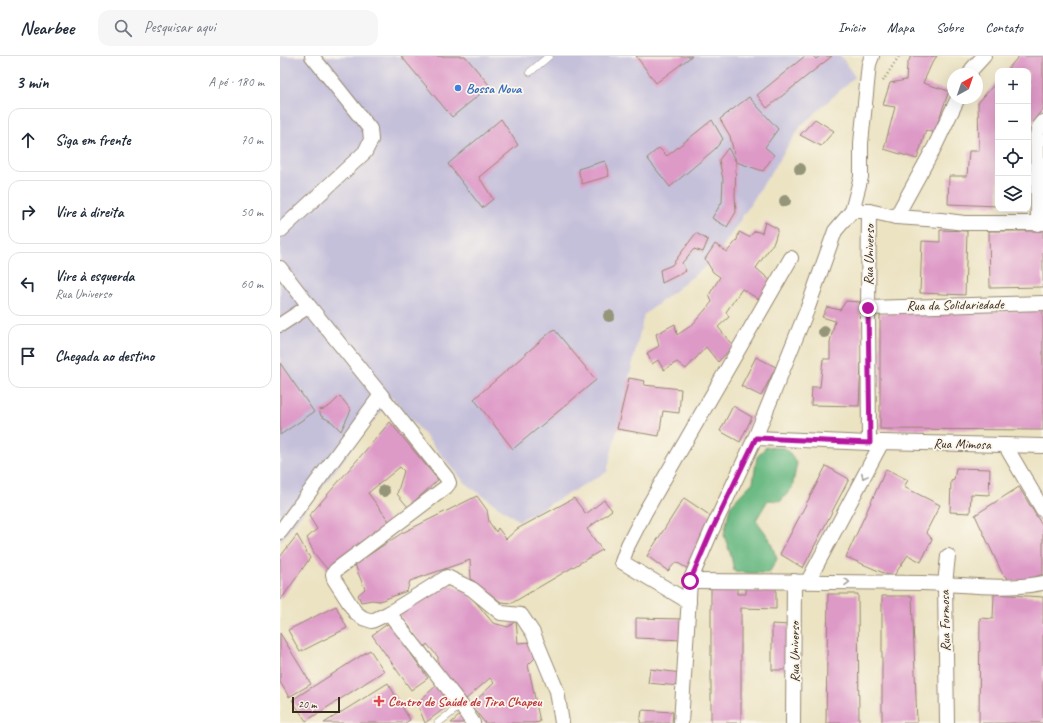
<!DOCTYPE html>
<html lang="pt">
<meta charset="utf-8">
<style>
:root{--surface:#fff;--page:#f6f6f7;--text:#1f2937;--muted:#747a83;--line:#e0e1e3}
body{margin:0;font-family:Caveat,sans-serif;background:var(--page);color:var(--text)}
.controls{position:absolute;right:12px;top:12px;display:grid;overflow:hidden;border-radius:8px;box-shadow:0 4px 16px #0002}
.controls button{width:36px;height:36px;display:grid;place-items:center;padding:0;border:0;border-bottom:1px solid var(--line);background:var(--surface);color:var(--text);font:20px sans-serif}
.compass{position:absolute;left:667px;top:12px;width:36px;height:36px;border-radius:50%;background:var(--surface);box-shadow:0 4px 16px #0002;rotate:40deg}
.scale{position:absolute;left:12px;bottom:10px;width:48px;box-sizing:border-box;padding-left:4px;border:2px solid #3b2a1e;border-top:0;font-size:11px;line-height:14px;white-space:nowrap;color:#3b2a1e;-webkit-text-stroke:3px #fbf7ec;paint-order:stroke}
.stop{position:absolute;width:12px;height:12px;margin:-9px;border:3px solid #b5179e;border-radius:50%;background:#fff}
.stop.end{background:#b5179e;border-color:#fff;box-shadow:0 1px 4px #0008}
.list{margin:0;padding:0;list-style:none}
h2{display:flex;justify-content:space-between;align-items:center;height:52px;margin:0;padding:0 16px;font-size:17px}
h2 small{font-size:13px;font-weight:400;color:var(--muted)}
.list li{display:grid;grid-template-columns:26px 1fr auto;gap:12px;align-items:center;box-sizing:border-box;height:64px;margin:0 8px 8px;padding:0 8px;border:1px solid var(--line);border-radius:12px}
.list b{display:block;font-size:15px;white-space:nowrap}
.list p{margin:0;font-size:13px;white-space:nowrap;color:var(--muted)}
.list em{font-size:13px;font-style:normal;color:var(--muted)}
.icon{flex:none;width:22px;height:22px;fill:none;stroke:currentColor;stroke-width:2;stroke-linecap:round;stroke-linejoin:round}
.map{position:relative;flex:none;width:763px;height:667px;overflow:hidden}
header{display:flex;align-items:center;gap:24px;box-sizing:border-box;height:56px;padding:0 20px;background:var(--surface);border-bottom:1px solid var(--line)}
header strong{font-size:19px}
nav{display:flex;gap:22px;margin-inline-start:auto;font-size:14px}
.search{width:280px;height:36px;background:var(--page);display:flex;align-items:center;gap:10px;box-sizing:border-box;padding:0 14px;border-radius:12px;color:var(--muted);font-size:15px}
main{display:flex}
aside{flex:1;background:var(--surface)}
.map>svg:first-child{display:block}
.industrial{fill:#c5c0da}
.forest{fill:#6cba84;stroke:#547251}
.building{fill:#de9ac7}
.lines{fill:none;stroke-linecap:round;stroke-linejoin:round}
.service-casing{stroke:#948670;stroke-width:8}
.minor-casing{stroke:#948670;stroke-width:16}
.path{stroke:#948670;stroke-width:2.5;stroke-dasharray:1 3;stroke-linecap:butt}
.service{stroke:#fff;stroke-width:7}
.minor{stroke:#fff;stroke-width:14}
.tree{fill:#95957a}
.oneway{stroke:#a79f9a}
.route{stroke:#b5179e;stroke-width:5}
.shop-dot{fill:#3f7fe0;stroke:#fbf7ec;stroke-width:1.5}
.health-dot{fill:#e0444e;stroke:#fbf7ec;stroke-width:1.5}
.labels{text-anchor:middle;dominant-baseline:central;stroke-width:3.5;stroke-linejoin:round;paint-order:stroke}
.shop-label{font-size:14px;font-weight:bold;fill:#366cbe;stroke:#fbf7ec;text-anchor:start}
.street-label{font-size:14px;fill:#3b2a1e;stroke:#fbf7ec}
.health-label{font-size:14px;font-weight:bold;fill:#be3a42;stroke:#fbf7ec;text-anchor:start}
</style>
<header>
<strong>Nearbee</strong>
<div class="search"><svg class="icon" aria-label="search" viewBox="0 0 24 24"><circle cx="10" cy="10" r="6"/><path d="M15 15l6 6"/></svg>Pesquisar aqui</div>
<nav><a>Início</a><a>Mapa</a><a>Sobre</a><a>Contato</a></nav>
</header>
<main>
<aside>
<h2>3 min<small>A pé · 180 m</small></h2>
<ul class="list">
<li><svg class="icon" aria-label="ahead" viewBox="0 0 24 24"><path d="M12 20V5M6 11l6-6 6 6"/></svg><div><b>Siga em frente</b></div><em>70 m</em></li>
<li><svg class="icon" aria-label="right" viewBox="0 0 24 24"><path d="M7 20v-9h11M14 6l5 5-5 5"/></svg><div><b>Vire à direita</b></div><em>50 m</em></li>
<li><svg class="icon" aria-label="left" viewBox="0 0 24 24"><path d="M17 20v-9H6M10 6l-5 5 5 5"/></svg><div><b>Vire à esquerda</b><p>Rua Universo</p></div><em>60 m</em></li>
<li><svg class="icon" aria-label="arrive" viewBox="0 0 24 24"><path d="M6 21V4h12l-3 4 3 4H6"/></svg><div><b>Chegada ao destino</b></div></li>
</ul>
</aside>
<div class="map">
<svg width="763" height="667" viewBox="0 0 763 667">
<rect width="100%" height="100%" fill="#fbf7ec"/>
<filter id="ink" filterUnits="userSpaceOnUse"><feTurbulence type="fractalNoise" baseFrequency=".025" numOctaves="2"/><feDisplacementMap in="SourceGraphic" scale="8" xChannelSelector="R" yChannelSelector="G"/><feConvolveMatrix kernelMatrix="1 2 1 2 8 2 1 2 1" color-interpolation-filters="sRGB"/></filter>
<filter id="wash" filterUnits="userSpaceOnUse"><feTurbulence type="fractalNoise" baseFrequency=".012" numOctaves="4" result="noise"/><feDisplacementMap in="SourceGraphic" scale="16" xChannelSelector="R" yChannelSelector="G"/><feGaussianBlur stdDeviation="0.9" result="paint"/><feColorMatrix in="noise" values="0 0 0 0 0 0 0 0 0 0 0 0 0 0 0 0 0 1.4 0 .05"/><feComposite in="paint" operator="in"/></filter>
<g filter="url(#wash)">
<rect width="100%" height="100%" fill="#ece3c3"/>
<!-- industrial -->
<polygon class="industrial" points="0,0 561,0 575,21 521,70 435,203 364,259 327,416 239,465 186,428 112,341 0,486"/>
<!-- forest -->
<polygon class="forest" points="486,391 505,392 517,407 512,432 501,445 488,444 476,464 489,482 497,503 489,517 469,517 454,515 451,500 444,479 450,450 473,426 477,401"/>
<g id="blocks">
<!-- building -->
<g class="building">
<polygon points="121,0 185,0 210,30 172,61"/>
<polygon points="356,0 412,0 376,27"/>
<polygon points="525,0 533,0 536,3 540,0 552,0 487,52 477,39"/>
<polygon points="631,0 657,0 652,7 643,27 669,35 654,77 646,74 637,103 604,93 615,51 603,49 610,27 626,24 627,9"/>
<polygon points="739,0 763,0 763,53 753,65 752,121 748,121 748,15 726,15"/>
<polygon points="718,24 718,150 668,148 669,120 687,120 689,95 699,95 698,47"/>
<polygon points="469,41 498,73 485,91 494,99 483,115 456,106 450,80 440,63"/>
<polygon points="221,63 238,89 199,121 213,143 202,152 168,108"/>
<polygon points="535,63 554,75 541,90 520,79"/>
<polygon points="432,64 443,83 435,93 390,131 367,102 379,92 387,100"/>
<polygon points="448,92 456,106 455,140 456,156 447,171 432,162 442,146 443,123 439,104"/>
<polygon points="325,105 329,120 302,128 298,113"/>
<polygon points="485,166 498,173 494,186 476,212 492,226 480,244 462,233 446,256 449,261 438,271 453,290 438,306 426,291 406,313 397,306 384,314 378,304 372,308 367,297 379,290 376,278 395,268 397,279 412,269 432,246 429,239 440,221 433,216 425,203 435,188 447,196 457,184 459,176 469,181 475,175 482,177"/>
<polygon points="660,174 687,175 685,239 640,237 642,185 660,186"/>
<polygon points="709,175 763,175 763,231 710,232"/>
<polygon points="416,177 428,184 423,196 414,193 402,207 406,215 382,227 380,214 392,209"/>
<polygon points="566,245 580,246 582,287 579,350 531,349 532,331 540,331 543,303 550,303 550,286 555,265 542,261 547,251 560,254"/>
<polygon points="763,254 763,374 600,373 600,257"/>
<polygon points="274,273 316,324 233,393 194,343"/>
<polygon points="476,301 496,311 481,340 461,330"/>
<polygon points="0,307 34,356 0,379"/>
<polygon points="349,322 365,325 364,329 401,333 399,357 383,355 379,380 337,373"/>
<polygon points="60,340 71,354 61,375 52,366 41,360 39,354 44,353 51,349"/>
<polygon points="453,350 472,361 460,386 440,375"/>
<polygon points="110,366 158,424 128,451 117,438 124,415 120,411 88,437 109,465 94,481 47,513 34,497 27,482 37,473 29,460"/>
<polygon points="546,410 569,423 523,512 500,498"/>
<polygon points="676,412 710,413 709,439 691,438 690,457 670,456 671,425 674,424"/>
<polygon points="606,413 628,424 624,431 660,449 646,476 652,483 641,506 628,499 613,521 566,501"/>
<polygon points="739,431 763,471 763,518 743,525 731,526 722,517 695,459"/>
<polygon points="197,440 207,454 209,466 216,476 218,472 226,483 237,473 294,442 306,458 324,444 332,454 307,473 322,494 232,547 221,546 191,523 190,504 130,525 127,535 100,545 92,544 81,546 78,539 85,533 78,517 75,508 122,477"/>
<polygon points="404,442 431,460 420,483 410,514 396,506 388,515 367,500"/>
<polygon points="17,479 30,502 0,545 0,501"/>
<polygon points="431,528 457,528 457,538 466,538 466,531 496,531 496,553 461,552 461,667 431,667"/>
<polygon points="170,529 189,538 213,567 228,571 236,565 238,587 251,586 255,602 248,609 260,666 254,667 205,667 191,649 214,627 210,622 185,644 158,611 158,601 147,588 144,592 119,558 152,535"/>
<polygon points="548,538 578,538 579,667 546,667"/>
<polygon points="714,538 763,541 763,667 699,667 700,562 713,563"/>
<polygon points="602,540 632,540 637,667 602,667"/>
<polygon points="56,550 67,572 20,596 8,574"/>
<polygon points="356,562 403,563 403,584 356,582"/>
<polygon points="109,567 148,622 131,634 92,579"/>
<polygon points="492,568 509,569 509,614 492,614"/>
<polygon points="0,577 31,628 9,641 0,626"/>
<polygon points="90,594 104,615 26,665 12,644"/>
<polygon points="370,613 401,617 399,630 368,627"/>
<polygon points="108,627 130,664 125,667 44,667"/>
<polygon points="157,629 169,644 169,649 145,667 137,647"/>
<polygon points="362,654 393,656 392,667 360,667"/>
<polygon points="180,659 187,667 171,667"/>
</g>
</g>
</g>
<g filter="url(#ink)">
<use href="#blocks" fill-opacity="0" stroke="#948670" stroke-width="1"/>
<g class="lines">
<!-- service casing -->
<g class="service-casing">
<g id="service">
<polyline points="250,16 269,0"/>
<polyline points="158,667 181,649"/>
</g>
</g>
<!-- minor casing -->
<g class="minor-casing">
<g id="minor">
<polyline points="690,18 692,13 704,0"/>
<polyline points="572,155 581,121 581,87 589,8 592,0"/>
<polyline points="589,155 588,252 589,387"/>
<polyline points="616,161 655,90 678,42"/>
<polyline points="758,168 757,79 759,71 763,66"/>
<polyline points="0,175 85,96 91,84 90,73 32,0"/>
<polyline points="0,212 29,250 101,339 0,476"/>
<polyline points="588,252 763,247"/>
<polyline points="0,269 29,250"/>
<polyline points="101,339 167,422 169,427 166,431 56,514 53,518 54,523 75,556 83,562 92,565 109,557 167,521 192,533 221,557 241,559 253,577 277,635 282,667"/>
<polyline points="475,382 589,387 602,386 763,390"/>
<polyline points="725,389 763,454"/>
<path d="M410 525C487 525 565 526 642 527 682 528 723 535 763 527"/>
<polyline points="528,525 602,386"/>
<polyline points="409,546 342,506 348,489 365,456 511,202"/>
<polyline points="109,557 181,649 193,667"/>
<polyline points="401,667 410,525 431,476 475,382 527,254 555,175 572,155 589,155 616,161 661,164 684,167 763,167"/>
<polyline points="513,667 514,525"/>
<polyline points="667,667 665,528 668,500"/>
</g>
</g>
<!-- path -->
<polyline class="path" points="603,25 619,0"/>
<!-- service -->
<use href="#service" class="service"/>
<!-- minor -->
<use href="#minor" class="minor"/>
</g>
<!-- trees -->
<g class="tree">
<circle cx="520" cy="113" r="6"/>
<circle cx="505" cy="145" r="6"/>
<circle cx="329" cy="260" r="6"/>
<circle cx="544" cy="276" r="6"/>
<circle cx="104" cy="435" r="6"/>
</g>
<!-- one-way arrows -->
<defs><path id="oneway-chevron" d="M-2-3.5L2.5 0L-2 3.5" fill="none" stroke-width="1.6" stroke-linecap="round" stroke-linejoin="round"/></defs>
<g class="oneway">
<use href="#oneway-chevron" transform="translate(584 420) rotate(118)"/>
<use href="#oneway-chevron" transform="translate(567 526) rotate(1)"/>
</g>
</g>
<g class="lines" filter="url(#ink)">
<!-- route -->
<polyline class="route" points="410,525 431,476 476,382 590,387 588,252"/>
</g>
<!-- markers -->
<circle class="shop-dot" cx="178" cy="32" r="4"/>
<path class="health-dot" d="M97 639h4v4h4v4h-4v4h-4v-4h-4v-4h4z"/>
<g class="labels">
<!-- shop labels -->
<g class="shop-label">
<text x="186" y="32">Bossa Nova</text>
</g>
<!-- street labels -->
<g class="street-label">
<text transform="translate(589 199) rotate(-89)">Rua Universo</text>
<text transform="translate(675 249) rotate(-1)">Rua da Solidariedade</text>
<text transform="translate(682 388) rotate(1)">Rua Mimosa</text>
<text transform="translate(665 565) rotate(-91)">Rua Formosa</text>
<text transform="translate(514 596) rotate(-90)">Rua Universo</text>
</g>
<!-- health labels -->
<g class="health-label">
<text x="108" y="645">Centro de Saúde de Tira Chapeu</text>
</g>
</g>
</svg>
<div class="controls">
<button>+</button>
<button>−</button>
<button><svg class="icon" aria-label="locate" viewBox="0 0 24 24"><circle cx="12" cy="12" r="6"/><path d="M12 2v4M12 18v4M2 12h4M18 12h4"/></svg></button>
<button><svg class="icon" aria-label="layers" viewBox="0 0 24 24"><path d="M12 4l9 5-9 5-9-5zM3 14l9 5 9-5"/></svg></button>
</div>
<svg class="compass" viewBox="-18 -18 36 36"><path d="M0-13l5 13h-10z" fill="#e53935"/><path d="M0 13l5-13h-10z" fill="#747a83"/></svg>
<div class="scale">20 m</div>
<div class="stop" style="left:410px;top:525px"></div>
<div class="stop end" style="left:588px;top:252px"></div>
</div>
</main>
